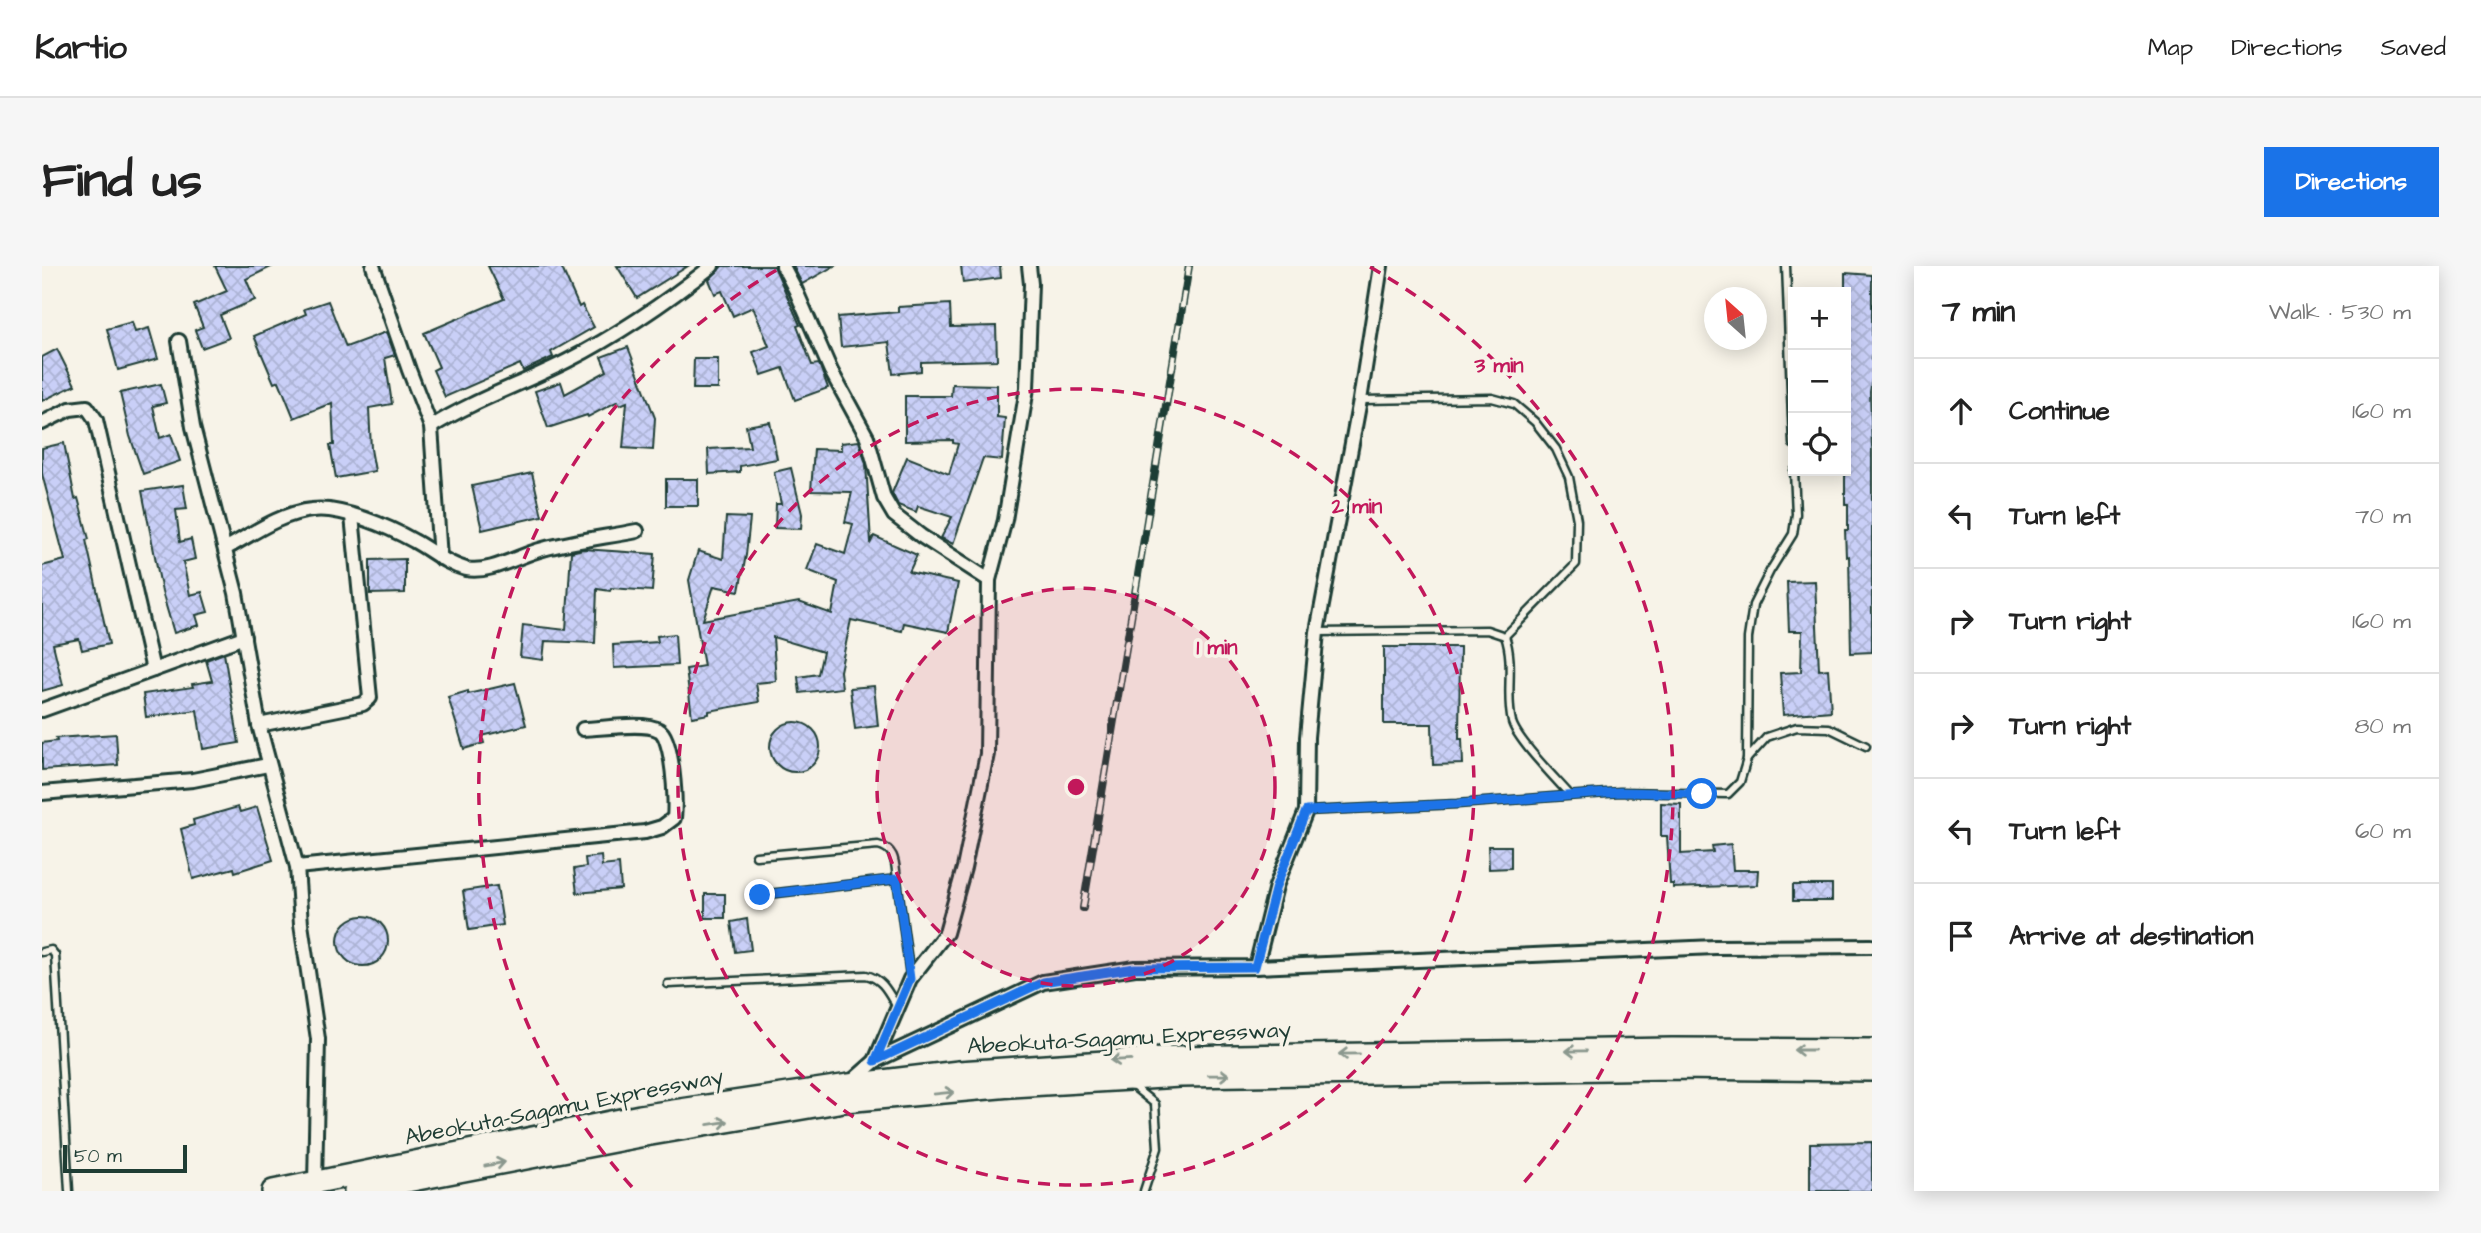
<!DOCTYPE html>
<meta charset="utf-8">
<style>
:root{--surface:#fff;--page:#f6f6f6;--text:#222;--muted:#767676;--line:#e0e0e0;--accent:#1a73e8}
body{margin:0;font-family:"Architects Daughter",sans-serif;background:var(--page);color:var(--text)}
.controls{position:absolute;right:21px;top:21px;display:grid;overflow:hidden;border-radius:0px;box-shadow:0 4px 18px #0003}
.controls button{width:63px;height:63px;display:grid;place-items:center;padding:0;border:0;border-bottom:2px solid var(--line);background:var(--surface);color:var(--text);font:35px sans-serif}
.compass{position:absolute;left:1662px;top:21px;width:63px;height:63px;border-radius:50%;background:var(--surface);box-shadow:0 4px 18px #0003;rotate:333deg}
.scale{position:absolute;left:21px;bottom:18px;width:124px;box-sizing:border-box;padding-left:7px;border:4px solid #1f3d34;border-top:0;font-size:19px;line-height:24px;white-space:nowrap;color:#1f3d34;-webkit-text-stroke:5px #f7f3e8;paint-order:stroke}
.stop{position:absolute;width:21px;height:21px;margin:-16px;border:5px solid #1a73e8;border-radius:50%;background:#fff}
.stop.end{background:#1a73e8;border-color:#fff;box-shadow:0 2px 7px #0008}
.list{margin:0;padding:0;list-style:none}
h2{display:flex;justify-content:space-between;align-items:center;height:91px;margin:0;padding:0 28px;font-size:30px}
h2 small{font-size:23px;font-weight:400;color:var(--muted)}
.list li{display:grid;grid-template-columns:46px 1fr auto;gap:21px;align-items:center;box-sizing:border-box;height:105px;padding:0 28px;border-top:2px solid var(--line)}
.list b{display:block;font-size:26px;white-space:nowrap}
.list em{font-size:23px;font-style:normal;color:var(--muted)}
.icon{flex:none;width:38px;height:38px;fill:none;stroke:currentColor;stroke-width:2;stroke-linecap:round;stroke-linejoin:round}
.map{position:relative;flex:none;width:1830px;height:925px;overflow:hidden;border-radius:0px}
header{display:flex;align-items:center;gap:42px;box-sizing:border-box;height:98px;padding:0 35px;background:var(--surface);border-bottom:2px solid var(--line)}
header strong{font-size:33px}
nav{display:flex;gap:38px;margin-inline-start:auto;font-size:24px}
.intro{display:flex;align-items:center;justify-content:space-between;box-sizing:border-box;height:168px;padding:0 42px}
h1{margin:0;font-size:49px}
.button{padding:18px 32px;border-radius:0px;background:var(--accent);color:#fff;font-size:24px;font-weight:700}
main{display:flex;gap:42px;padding:0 42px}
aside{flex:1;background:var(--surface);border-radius:0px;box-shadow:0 4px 18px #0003}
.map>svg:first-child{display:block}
.building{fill:url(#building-cross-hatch);stroke:#1f3d34;stroke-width:2}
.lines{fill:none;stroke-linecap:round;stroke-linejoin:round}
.service-casing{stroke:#1f3d34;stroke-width:11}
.minor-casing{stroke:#1f3d34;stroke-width:18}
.trunk-casing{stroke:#1f3d34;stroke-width:26}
.service{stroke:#f7f3e8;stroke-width:6}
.minor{stroke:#f7f3e8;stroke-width:12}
.trunk{stroke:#f7f3e8;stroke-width:21}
.rail-casing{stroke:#1f3d34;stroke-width:8}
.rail{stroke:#f7f3e8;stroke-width:5;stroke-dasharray:16;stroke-linecap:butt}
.oneway{stroke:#8b988e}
.route{stroke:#1a73e8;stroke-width:9}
.ring{fill:none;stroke:#c2185b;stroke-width:3.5;stroke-dasharray:12 9}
.labels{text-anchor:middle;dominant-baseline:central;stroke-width:7;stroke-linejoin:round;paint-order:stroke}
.street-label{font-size:23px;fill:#1f3d34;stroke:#f7f3e8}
.centre{fill:#c2185b;stroke:#f7f3e8;stroke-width:3.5}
.ring-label{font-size:21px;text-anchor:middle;font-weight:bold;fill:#c2185b;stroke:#f7f3e8;stroke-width:7;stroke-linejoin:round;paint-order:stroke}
</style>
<header>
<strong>Kartio</strong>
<nav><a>Map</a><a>Directions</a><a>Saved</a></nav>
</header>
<div class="intro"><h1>Find us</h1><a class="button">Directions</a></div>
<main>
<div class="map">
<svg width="1830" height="925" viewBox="0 0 1830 925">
<defs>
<pattern id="building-cross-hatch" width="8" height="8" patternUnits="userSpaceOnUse" patternTransform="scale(1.75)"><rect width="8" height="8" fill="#c9cff7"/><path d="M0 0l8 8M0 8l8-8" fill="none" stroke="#acb3d4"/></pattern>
</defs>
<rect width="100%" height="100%" fill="#f7f3e8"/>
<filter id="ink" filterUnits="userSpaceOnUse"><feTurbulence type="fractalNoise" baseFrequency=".0143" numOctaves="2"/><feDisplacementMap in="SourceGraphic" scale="14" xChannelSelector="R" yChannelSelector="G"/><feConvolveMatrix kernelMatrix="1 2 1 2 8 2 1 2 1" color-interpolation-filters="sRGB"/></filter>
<g filter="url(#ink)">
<!-- building -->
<g class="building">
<polygon points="173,0 231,0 204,13 213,34 178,49 187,72 160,82 153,64 161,61 152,39 185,25"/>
<polygon points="446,0 519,0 537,41 540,39 552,61 509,86 511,91 481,105 478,98 403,131 391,104 397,101 382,67 462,33"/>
<polygon points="575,0 646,0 595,32"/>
<polygon points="732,0 758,59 755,60 770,99 777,98 786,122 753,134 741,102 720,109 711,86 727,80 711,41 691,50 680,25 673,28 667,14 680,0"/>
<polygon points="751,0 792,0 760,18"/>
<polygon points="919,0 958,0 959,12 921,17"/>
<polygon points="1803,7 1830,9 1830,113 1828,126 1830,183 1830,386 1809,387 1807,290 1804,291 1803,264 1806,264 1806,238 1803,238"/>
<polygon points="286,35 304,81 344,66 353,89 343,92 350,138 327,142 329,183 333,205 294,212 288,179 292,179 290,137 252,152 237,115 232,117 212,70 264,48 262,43"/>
<polygon points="908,38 909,61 954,60 955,94 879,96 879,105 851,108 847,76 799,81 796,51 856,46 856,41"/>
<polygon points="90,56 93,66 107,62 116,93 76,104 65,63"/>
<polygon points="586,81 613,152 611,184 581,182 585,136 578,139 576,135 546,151 545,149 506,162 493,125 519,116 523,128 565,105 559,91"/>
<polygon points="15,83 33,119 0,135 0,91"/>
<polygon points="652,93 676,93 676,123 651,123"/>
<polygon points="119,118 124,137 111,140 118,172 129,168 138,195 101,208 88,170 78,127"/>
<polygon points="910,118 955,119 955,151 963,152 960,194 941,192 911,278 899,272 910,251 876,240 874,246 856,239 850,227 865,191 907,208 916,178 911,177 911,174 863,175 863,130 909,130"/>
<polygon points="728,156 735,193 698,200 698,206 667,208 666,183 708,181 704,160"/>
<polygon points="817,175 824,198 829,276 832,270 875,289 867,306 916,317 906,366 862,357 860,365 809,354 798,405 800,422 758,427 756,411 776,408 781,386 731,371 734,415 714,417 717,436 667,445 667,448 650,451 644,403 662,400 647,314 656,285 681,293 684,251 708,252 704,289 697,325 672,320 661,354 757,336 790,348 796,316 765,304 775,278 803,288 811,258 803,256 810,226 769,225 772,183 799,184 799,177"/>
<polygon points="22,177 33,233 36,232 47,273 44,274 67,378 40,384 37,373 11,378 21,419 0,425 0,300 23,294 0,208 0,182"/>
<polygon points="749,202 760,248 759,263 733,262 734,238 739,238 732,206"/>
<polygon points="490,207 500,250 440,264 430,220"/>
<rect x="624" y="213" width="32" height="27"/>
<polygon points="141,219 145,243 134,244 138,276 149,273 153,293 141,296 148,329 160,326 166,346 154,349 157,359 132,367 120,326 100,225"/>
<polygon points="541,283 613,288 610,325 569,322 568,325 555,323 553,377 503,375 501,394 478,391 481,359 524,364 529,286"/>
<polygon points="363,293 363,327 328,328 328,294"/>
<polygon points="1773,315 1777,404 1786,403 1789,445 1741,449 1738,407 1759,406 1760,365 1747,365 1745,316"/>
<polygon points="633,368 635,399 572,402 571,379 616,376 615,370"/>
<polygon points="1342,381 1418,381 1417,473 1420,473 1421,498 1391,499 1390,458 1342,458"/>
<polygon points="182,387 197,477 161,483 155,444 104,451 101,428 151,421 150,418 170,415 164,394"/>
<polygon points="473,417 484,459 440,470 442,477 422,483 406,431 426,425 426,428"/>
<polygon points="832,420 836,460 813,463 808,422"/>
<circle cx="753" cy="481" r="25"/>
<polygon points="74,468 76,499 0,504 0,477 15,475 14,472"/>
<polygon points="1619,537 1639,538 1639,588 1671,586 1670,580 1689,578 1691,604 1716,604 1715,619 1631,622 1631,618 1628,618 1625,570 1619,570"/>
<polygon points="196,541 198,546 215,541 231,594 193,606 192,602 151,613 139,563 152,559 151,554"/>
<polygon points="1446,580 1469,580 1469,602 1447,603"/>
<polygon points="559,590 560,600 577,598 579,623 535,627 532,603 544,601 543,592"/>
<rect x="1751" y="619" width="39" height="16"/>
<polygon points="455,620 461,659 427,664 421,625"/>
<rect x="663" y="628" width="20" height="24"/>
<circle cx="321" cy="675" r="25"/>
<polygon points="705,653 709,684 693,686 689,656"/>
<polygon points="1830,876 1830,925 1768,925 1768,877"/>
</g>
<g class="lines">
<!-- service casing -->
<g class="service-casing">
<g id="service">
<polyline points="1744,0 1751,178"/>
<polyline points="1318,134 1450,132 1472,138 1493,156 1514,183 1527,211 1535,254 1534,298 1463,370"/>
<path d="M1275 366 1445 364 1463 370C1473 399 1463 427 1470 456 1475 474 1514 513 1528 529"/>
<polyline points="1705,493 1725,471 1755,461 1787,462 1824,480"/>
<polyline points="1264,545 1415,538 1578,526 1686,528 1698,516 1705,493 1706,372 1711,339 1728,305 1751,268 1754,248 1752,205"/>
<path d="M714 590 836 579C854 583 853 597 855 613"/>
<polyline points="718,629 855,613 868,710"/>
<polyline points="0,686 9,684 13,689 27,925"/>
<path d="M626 718 824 709C841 713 846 726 855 741"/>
<polyline points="1087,820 1092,821 1113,838 1116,882 1102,925"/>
</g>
</g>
<!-- minor casing -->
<g class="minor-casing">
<g id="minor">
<polyline points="331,0 367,104 389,161 398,292"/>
<polyline points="741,0 754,25 789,105 825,171 842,232 852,249 879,270 947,314"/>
<polyline points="137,75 151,161 194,327 217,459 255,601 259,658 276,773 273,917"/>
<polyline points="0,157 28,143 45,141 54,154 111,404 202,371"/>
<path d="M389 161C432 134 480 118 525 95 578 68 623 37 670 0"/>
<path d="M183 283C210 268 239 247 270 244 299 240 347 261 372 275 389 284 404 298 424 303 448 308 477 289 501 283 531 275 564 271 595 265"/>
<polyline points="0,444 111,404"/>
<polyline points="217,459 321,438 328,432 310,250"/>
<polyline points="0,527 151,514 226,499"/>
<path d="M255 601 603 566 620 561 632 552C634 537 631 471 617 464 602 455 559 463 541 463"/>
<polyline points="1214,701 1234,620 1264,545 1265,471 1275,366 1318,134 1339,0"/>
<polyline points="833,795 868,713 904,667 922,602 945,488 947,314 963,254 985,122 989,18 987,0"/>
<polyline points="807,818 833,795 1001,716 1093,702 1214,701 1673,681 1830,680"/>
</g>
</g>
<!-- trunk casing -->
<g class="trunk-casing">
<g id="trunk">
<polyline points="231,925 598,850 807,819 917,806 1136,791 1630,783 1830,784"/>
<polyline points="313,925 603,869 802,835 969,820 1138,810 1631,802 1830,804"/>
</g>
</g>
<!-- service -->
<use href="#service" class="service"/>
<!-- minor -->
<use href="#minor" class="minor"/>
<!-- trunk -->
<use href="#trunk" class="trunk"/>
<!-- rail casing -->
<g class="rail-casing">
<polyline id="rail" points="1041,642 1147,0"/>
</g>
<!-- rail -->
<use href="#rail" class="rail"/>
</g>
<!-- one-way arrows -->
<defs><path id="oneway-shaft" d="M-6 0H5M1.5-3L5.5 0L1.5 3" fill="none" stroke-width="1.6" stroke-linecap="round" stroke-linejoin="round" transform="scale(1.75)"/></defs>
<g class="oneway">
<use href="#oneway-shaft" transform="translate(1762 784) rotate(-180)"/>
<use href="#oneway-shaft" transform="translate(1534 785) rotate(179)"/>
<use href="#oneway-shaft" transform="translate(1307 788) rotate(179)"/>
<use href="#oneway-shaft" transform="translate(1079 794) rotate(177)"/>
<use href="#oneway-shaft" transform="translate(1177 809) rotate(-1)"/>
<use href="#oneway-shaft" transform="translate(902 827) rotate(-6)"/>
<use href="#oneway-shaft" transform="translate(676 857) rotate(-9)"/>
<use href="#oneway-shaft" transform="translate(453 898) rotate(-11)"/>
</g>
</g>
<g class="lines" filter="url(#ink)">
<!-- route -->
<polyline class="route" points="718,629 855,613 868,713 833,795 1001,716 1093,702 1213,701 1234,620 1264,545 1415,538 1578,526 1660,528"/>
</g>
<!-- distance rings -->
<circle cx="1034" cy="521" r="199" fill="#c2185b" fill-opacity=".12"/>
<g class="ring">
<circle cx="1034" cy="521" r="199"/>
<circle cx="1034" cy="521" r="398"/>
<path d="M590 921A598 598 0 0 1 740 1M1328 1A598 598 0 0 1 1478 921"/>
</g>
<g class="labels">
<!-- street labels -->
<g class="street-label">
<text transform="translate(1087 772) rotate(-3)">Abeokuta-Sagamu Expressway</text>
<text transform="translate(522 841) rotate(-11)">Abeokuta-Sagamu Expressway</text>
</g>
</g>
<circle cx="1034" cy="521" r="10" class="centre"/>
<g class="ring-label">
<text x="1457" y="106">3 min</text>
<text x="1315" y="247">2 min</text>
<text x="1175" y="388">1 min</text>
</g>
</svg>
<div class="controls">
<button>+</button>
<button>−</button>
<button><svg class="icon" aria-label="locate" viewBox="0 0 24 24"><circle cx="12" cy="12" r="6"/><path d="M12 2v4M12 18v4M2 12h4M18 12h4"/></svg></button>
</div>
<svg class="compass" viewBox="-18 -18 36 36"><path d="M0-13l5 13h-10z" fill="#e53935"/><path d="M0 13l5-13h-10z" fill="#767676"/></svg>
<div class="scale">50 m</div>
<div class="stop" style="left:1660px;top:528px"></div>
<div class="stop end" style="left:718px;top:629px"></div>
</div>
<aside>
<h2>7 min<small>Walk · 530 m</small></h2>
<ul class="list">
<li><svg class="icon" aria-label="ahead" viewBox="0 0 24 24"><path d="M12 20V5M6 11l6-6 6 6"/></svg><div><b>Continue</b></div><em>160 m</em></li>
<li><svg class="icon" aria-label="left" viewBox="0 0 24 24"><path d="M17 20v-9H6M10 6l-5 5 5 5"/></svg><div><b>Turn left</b></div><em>70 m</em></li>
<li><svg class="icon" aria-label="right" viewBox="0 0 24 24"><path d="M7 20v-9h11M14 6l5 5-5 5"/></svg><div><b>Turn right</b></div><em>160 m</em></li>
<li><svg class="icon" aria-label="right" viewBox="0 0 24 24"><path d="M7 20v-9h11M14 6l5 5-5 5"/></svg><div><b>Turn right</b></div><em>80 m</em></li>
<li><svg class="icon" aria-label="left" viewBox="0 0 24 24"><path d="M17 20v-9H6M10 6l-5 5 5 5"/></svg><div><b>Turn left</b></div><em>60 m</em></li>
<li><svg class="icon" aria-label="arrive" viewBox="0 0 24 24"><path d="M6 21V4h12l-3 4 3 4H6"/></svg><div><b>Arrive at destination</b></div></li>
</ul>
</aside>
</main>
